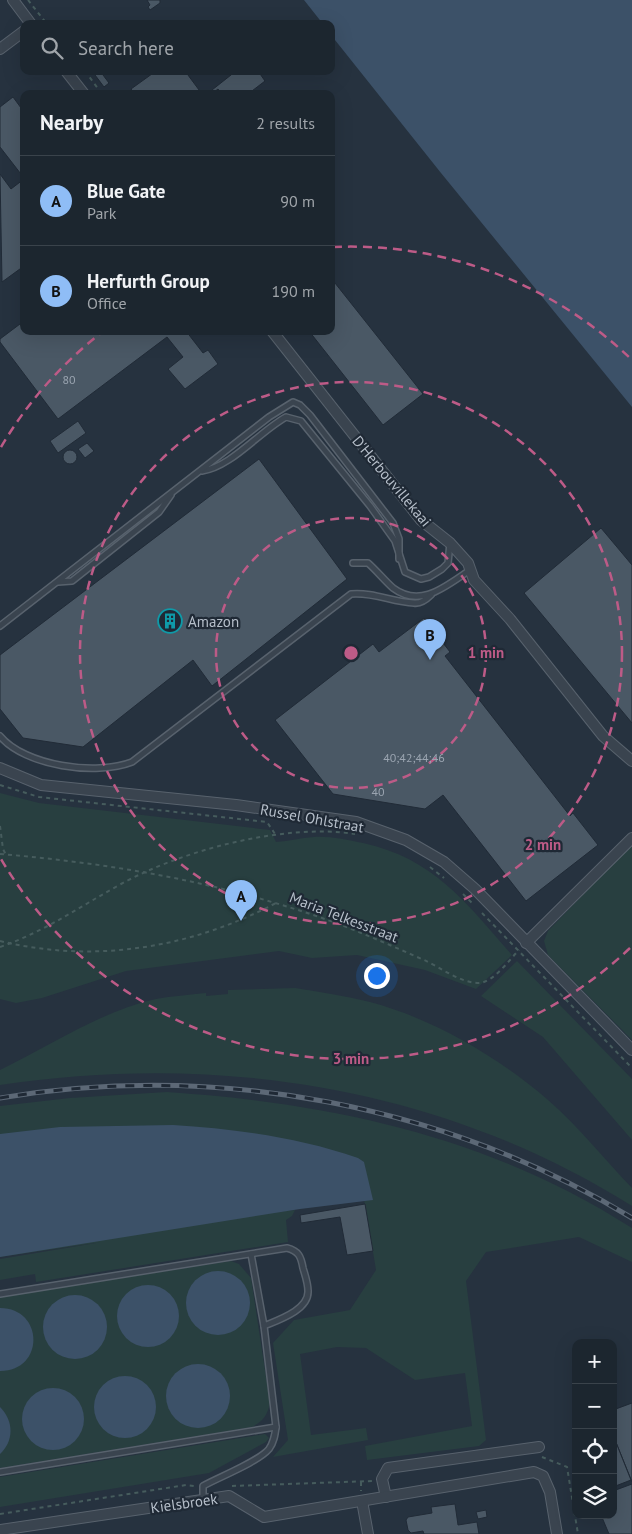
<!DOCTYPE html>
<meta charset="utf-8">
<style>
:root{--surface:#1c262f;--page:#252e37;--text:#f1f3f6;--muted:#a0a5aa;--line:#3a434b;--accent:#8fbdf6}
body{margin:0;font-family:"PT Sans",sans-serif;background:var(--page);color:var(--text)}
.controls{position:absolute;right:15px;bottom:15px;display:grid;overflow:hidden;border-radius:10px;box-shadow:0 5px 20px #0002}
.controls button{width:45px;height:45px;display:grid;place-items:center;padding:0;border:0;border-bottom:1px solid var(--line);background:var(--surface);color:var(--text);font:25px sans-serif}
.you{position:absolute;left:376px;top:975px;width:18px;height:18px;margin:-12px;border:4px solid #fff;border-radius:50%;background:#1a73e8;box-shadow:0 0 0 8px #1a73e833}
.badge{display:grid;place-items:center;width:32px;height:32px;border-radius:50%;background:var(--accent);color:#111;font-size:16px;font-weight:700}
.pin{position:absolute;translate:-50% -41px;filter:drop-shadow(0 1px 2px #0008)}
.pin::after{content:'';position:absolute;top:26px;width:18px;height:15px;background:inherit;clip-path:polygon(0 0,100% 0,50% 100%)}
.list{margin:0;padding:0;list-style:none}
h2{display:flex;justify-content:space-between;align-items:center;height:65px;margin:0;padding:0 20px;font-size:21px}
h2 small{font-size:16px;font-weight:400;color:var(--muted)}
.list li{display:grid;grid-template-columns:32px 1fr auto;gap:15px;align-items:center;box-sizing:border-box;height:90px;padding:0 20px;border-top:1px solid var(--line)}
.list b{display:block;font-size:19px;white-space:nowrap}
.list p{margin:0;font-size:16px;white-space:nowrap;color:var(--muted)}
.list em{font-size:16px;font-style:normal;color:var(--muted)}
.icon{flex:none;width:28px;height:28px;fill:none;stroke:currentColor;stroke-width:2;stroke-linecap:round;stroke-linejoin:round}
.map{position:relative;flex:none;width:632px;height:1534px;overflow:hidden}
.search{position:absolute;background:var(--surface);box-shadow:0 5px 20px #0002;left:20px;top:20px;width:315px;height:55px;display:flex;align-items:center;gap:12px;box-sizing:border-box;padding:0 18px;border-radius:10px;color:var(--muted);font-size:19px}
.panel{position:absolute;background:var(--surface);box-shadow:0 5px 20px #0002;left:20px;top:90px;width:315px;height:245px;border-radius:10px}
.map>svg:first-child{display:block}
.green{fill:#283f40}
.water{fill:#3c5168}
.building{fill:#4a5865;stroke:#212b37}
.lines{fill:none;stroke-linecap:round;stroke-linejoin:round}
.service-casing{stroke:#58626d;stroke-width:8}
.minor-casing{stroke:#58626d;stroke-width:12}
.path{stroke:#465c5d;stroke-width:2;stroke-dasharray:4 4;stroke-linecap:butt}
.service{stroke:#3a444f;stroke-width:5}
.minor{stroke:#3a444f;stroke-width:10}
.rail-casing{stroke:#5c6876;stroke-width:5}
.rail{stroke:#1f2935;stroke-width:3;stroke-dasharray:9;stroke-linecap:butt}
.ring{fill:none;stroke:#bd5b87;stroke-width:2.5;stroke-dasharray:9 6}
.labels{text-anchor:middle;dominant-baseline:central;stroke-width:4.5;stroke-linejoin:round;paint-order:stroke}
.number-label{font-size:12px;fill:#9ba5b1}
.street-label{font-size:15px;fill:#b6bfca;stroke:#1f2935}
.poi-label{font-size:15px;fill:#b6bfca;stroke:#1f2935;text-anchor:start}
.centre{fill:#bd5b87;stroke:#1f2935;stroke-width:2.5}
.ring-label{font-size:15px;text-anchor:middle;font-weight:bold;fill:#bd5b87;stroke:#1f2935;stroke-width:4.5;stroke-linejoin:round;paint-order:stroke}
</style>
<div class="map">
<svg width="632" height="1534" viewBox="0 0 632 1534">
<rect width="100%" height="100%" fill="#26323f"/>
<!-- green -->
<g class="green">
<path d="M0 793 39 803 270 830 276 842C289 841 301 838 314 837 330 836 347 840 363 843 435 859 466 903 512 955L476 989 425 970 357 955 312 958 279 951 126 971 42 998 16 1003 0 999Z"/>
<polygon points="632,844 632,1040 548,955 544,941 548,931"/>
<polygon points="517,961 632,1079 632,1140 543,1037 481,996"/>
<path d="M295 988C320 992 345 996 370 1002 434 1019 498 1057 548 1100 579 1127 604 1159 632 1188V1206C443 1087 219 1052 0 1085V1070C50 1046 101 1011 156 999 172 996 189 995 206 993V996L228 994V990Z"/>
<path d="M167 1092C333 1103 490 1137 632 1228V1262L579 1237 486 1252 466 1281 486 1440 479 1446 367 1460 365 1446 472 1426 465 1373 415 1380 366 1348 337 1347 300 1354 311 1435 366 1428 368 1440 273 1457 288 1440 273 1343 294 1320 350 1310 376 1270 365 1204 355 1169 0 1159V1106L70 1098Z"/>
<polygon points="295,1210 292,1216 286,1220 288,1242 36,1282 35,1274 0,1280 0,1259 102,1242 0,1257 0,1239"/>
<path d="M231 1261 239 1264 251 1278 270 1403C267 1416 263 1421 252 1427L0 1468V1297Z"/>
<polygon points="265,1434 269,1438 266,1442 209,1473 0,1507 0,1477"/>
</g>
<!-- water -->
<g class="water">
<polygon points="304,0 632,0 632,407 441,173 331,35 331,24 323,24"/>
<path d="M173 1125C235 1129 298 1137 358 1158L364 1162 373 1200 300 1209 0 1257V1134L60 1127Z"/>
<circle cx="218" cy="1303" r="32"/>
<circle cx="148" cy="1316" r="31"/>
<circle cx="75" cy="1327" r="32"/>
<path d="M0 1308C44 1308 45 1371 0 1371Z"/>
<circle cx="198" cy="1396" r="32"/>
<circle cx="125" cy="1407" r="31"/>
<circle cx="53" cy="1419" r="31"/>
<path d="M0 1407C14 1421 14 1441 0 1454Z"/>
</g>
<!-- building -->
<g class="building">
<polygon points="147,0 160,0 160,3 150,10 148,7 150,5"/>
<polygon points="100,71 109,83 104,87 95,75"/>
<polygon points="156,71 185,71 202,94 135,94 131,89"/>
<polygon points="236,71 258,71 265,81 248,94 222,94 218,89 214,92 212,90"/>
<polygon points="13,97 24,112 24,178 0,147 0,107"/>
<polygon points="0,174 11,189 24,179 24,266 2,282"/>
<polygon points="331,278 423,394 383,425 309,331 331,331"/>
<polygon points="24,321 24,331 186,331 203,353 208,350 218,364 185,389 168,369 183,357 167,337 58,419 0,342 0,339"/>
<polygon points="78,421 86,433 58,453 50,441"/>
<polygon points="87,443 94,451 85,458 78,449"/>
<circle cx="70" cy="457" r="7"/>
<polygon points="259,459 347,579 212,686 193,660 83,747 23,738 0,709 0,655"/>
<polygon points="601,528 632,565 632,723 524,593"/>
<polygon points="424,618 450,652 445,656 570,816 573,813 598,845 526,901 443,795 425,809 333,794 275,720 373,644 379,652"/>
<polygon points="365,1204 373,1251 347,1255 340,1217 301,1223 300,1215"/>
<polygon points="632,1403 632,1482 613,1435 613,1410"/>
<polygon points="613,1435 631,1480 613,1487"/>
<polygon points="632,1484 632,1534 609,1534 601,1515 613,1515 613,1491"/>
<polygon points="455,1504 458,1525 477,1522 479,1534 424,1534 423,1531 411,1533 408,1530 406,1520 408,1517 432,1513 431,1507"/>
<polygon points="486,1510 487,1517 478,1519 476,1512"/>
</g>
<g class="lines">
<!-- service casing -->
<g class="service-casing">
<g id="service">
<path d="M202 471C231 467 259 432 286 417L301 421 370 506 395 541 405 572 421 579 429 577 442 569 448 563 450 543"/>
<path d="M353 563H368C377 571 385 581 393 588 421 609 447 585 470 570"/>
<polyline points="58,582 72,581 159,512 171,495"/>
<polyline points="0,626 269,417 293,402 300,405 310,415 393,523 399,539 399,559"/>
<path d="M0 736C25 766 96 776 132 762L351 594C374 592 392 602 414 603 421 604 426 600 431 595"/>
<polyline points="251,1254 264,1326"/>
<path d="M0 1294 287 1248C299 1251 301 1257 303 1268 305 1275 308 1283 308 1291 309 1310 278 1320 264 1326L276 1427C275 1435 274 1442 269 1449 258 1462 219 1477 203 1486V1499"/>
<polyline points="0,1472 276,1427"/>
</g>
</g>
<!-- minor casing -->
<g class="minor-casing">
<g id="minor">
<polyline points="13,0 31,24"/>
<polyline points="0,49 24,31"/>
<polyline points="66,71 84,94"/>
<polyline points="272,331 421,520 450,543 468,563 474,580 510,619 603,736 632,761"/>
<polyline points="0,768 41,785 236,805 356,822 406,840 444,862 475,889 632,1050"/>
<polyline points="526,943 632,838"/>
<polyline points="386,1497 382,1479 388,1468 539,1447"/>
<polyline points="362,1501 368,1534"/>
<polyline points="0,1530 229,1496 264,1517 534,1472 543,1476 550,1492 557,1534"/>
</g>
</g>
<!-- path -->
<g class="path">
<polyline points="28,0 47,24"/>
<polyline points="85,71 102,94"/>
<polyline points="0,785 39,797 267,822 275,834"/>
<polyline points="0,826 3,849 6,855"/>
<path d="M0 854C110 863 218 882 322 918 356 930 390 945 424 960 440 967 460 983 479 983 494 982 509 960 519 950"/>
<polyline points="430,867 444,878"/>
<polyline points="463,894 472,903"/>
<polyline points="482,913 632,1068"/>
<path d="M0 941C94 964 191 948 276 903"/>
<path d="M0 947C46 931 79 907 121 884 183 850 285 823 355 834"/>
<polyline points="542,1457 567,1467 578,1534"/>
<polyline points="361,1482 361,1491"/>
<polyline points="232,1486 372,1481"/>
<polyline points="0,1514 186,1485 194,1486"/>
</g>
<!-- service -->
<use href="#service" class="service"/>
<!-- minor -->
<use href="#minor" class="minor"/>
<!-- rail casing -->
<g class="rail-casing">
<path id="rail" d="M0 1098C217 1062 444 1104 632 1218"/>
</g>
<!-- rail -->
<use href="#rail" class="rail"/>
</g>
<!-- distance rings -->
<g class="ring">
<circle cx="351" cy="653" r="135"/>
<circle cx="351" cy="653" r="271"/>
<path d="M630 948A406 406 0 0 1 1 859M1 447A406 406 0 0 1 101 333M333 247A406 406 0 0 1 630 358"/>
</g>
<!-- icons -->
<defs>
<g id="building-ring" transform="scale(1.25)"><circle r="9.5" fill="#1f2935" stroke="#0f9aa8" stroke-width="1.5"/><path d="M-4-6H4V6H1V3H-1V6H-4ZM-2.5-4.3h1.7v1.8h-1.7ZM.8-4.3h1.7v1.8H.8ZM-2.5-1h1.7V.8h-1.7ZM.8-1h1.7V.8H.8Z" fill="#0f9aa8"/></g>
</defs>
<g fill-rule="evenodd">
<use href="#building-ring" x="170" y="621"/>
</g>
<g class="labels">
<!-- number labels -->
<g class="number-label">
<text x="69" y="379">80</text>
<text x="414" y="757">40;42;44;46</text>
<text x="378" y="791">40</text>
</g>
<!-- street labels -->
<g class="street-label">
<text transform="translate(392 481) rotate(50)">D'Herbouvillekaai</text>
<text transform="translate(312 818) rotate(10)">Russel Ohlstraat</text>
<text transform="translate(344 917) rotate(21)">Maria Telkesstraat</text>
<text transform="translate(184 1503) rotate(-8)">Kielsbroek</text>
</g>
<!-- poi labels -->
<g class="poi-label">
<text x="188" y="621">Amazon</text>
</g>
</g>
<circle cx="351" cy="653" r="8" class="centre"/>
<g class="ring-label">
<text x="486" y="658">1 min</text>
<text x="543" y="850">2 min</text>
<text x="351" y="1064">3 min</text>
</g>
</svg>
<div class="controls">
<button>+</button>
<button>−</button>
<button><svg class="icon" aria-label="locate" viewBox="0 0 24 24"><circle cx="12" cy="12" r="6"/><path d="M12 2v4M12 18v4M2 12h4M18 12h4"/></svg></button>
<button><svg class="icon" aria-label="layers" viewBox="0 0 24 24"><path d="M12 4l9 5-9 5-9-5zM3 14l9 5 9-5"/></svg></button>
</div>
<div class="you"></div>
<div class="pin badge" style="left:241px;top:921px">A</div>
<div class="pin badge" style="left:430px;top:660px">B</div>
<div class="search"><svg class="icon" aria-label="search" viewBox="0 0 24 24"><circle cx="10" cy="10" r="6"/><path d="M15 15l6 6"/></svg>Search here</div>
<section class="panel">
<h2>Nearby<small>2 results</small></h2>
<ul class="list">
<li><span class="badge">A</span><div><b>Blue Gate</b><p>Park</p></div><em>90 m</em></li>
<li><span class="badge">B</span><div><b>Herfurth Group</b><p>Office</p></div><em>190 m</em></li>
</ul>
</section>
</div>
